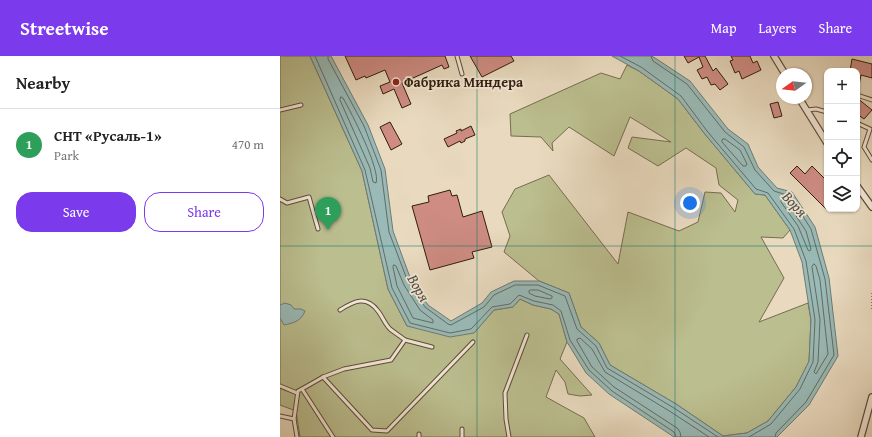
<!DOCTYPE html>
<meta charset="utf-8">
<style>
:root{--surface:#fff;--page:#f2f2f2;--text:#222;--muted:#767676;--line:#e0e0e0;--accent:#7c3aed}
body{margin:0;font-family:"Gentium Book Plus",serif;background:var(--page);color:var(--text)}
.controls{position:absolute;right:12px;top:12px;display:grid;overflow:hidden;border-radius:8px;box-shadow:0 1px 3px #0004}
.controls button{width:36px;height:36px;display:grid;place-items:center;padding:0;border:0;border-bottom:1px solid var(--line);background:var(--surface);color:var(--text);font:20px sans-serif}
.compass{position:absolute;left:496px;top:12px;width:36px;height:36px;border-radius:50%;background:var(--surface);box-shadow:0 1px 3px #0004;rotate:255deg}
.you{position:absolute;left:410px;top:147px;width:14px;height:14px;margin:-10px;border:3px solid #fff;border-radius:50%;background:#1a73e8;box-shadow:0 0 0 6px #1a73e833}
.badge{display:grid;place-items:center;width:26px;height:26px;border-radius:50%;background:var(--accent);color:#fff;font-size:13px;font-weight:700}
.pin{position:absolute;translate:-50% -33px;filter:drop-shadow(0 1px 2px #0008)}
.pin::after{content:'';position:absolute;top:21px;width:14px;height:12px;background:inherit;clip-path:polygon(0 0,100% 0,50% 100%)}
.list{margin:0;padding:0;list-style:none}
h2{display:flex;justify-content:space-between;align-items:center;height:52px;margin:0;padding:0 16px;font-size:17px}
h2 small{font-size:13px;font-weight:400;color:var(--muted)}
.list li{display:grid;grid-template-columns:26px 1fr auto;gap:12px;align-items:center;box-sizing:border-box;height:72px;padding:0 16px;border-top:1px solid var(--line)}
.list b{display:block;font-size:15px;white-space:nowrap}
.list p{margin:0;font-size:13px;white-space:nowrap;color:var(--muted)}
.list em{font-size:13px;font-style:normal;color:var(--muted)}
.actions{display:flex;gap:8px;padding:12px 16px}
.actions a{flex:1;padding:9px 0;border:1px solid var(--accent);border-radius:16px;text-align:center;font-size:14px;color:var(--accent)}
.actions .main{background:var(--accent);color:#fff}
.icon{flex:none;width:22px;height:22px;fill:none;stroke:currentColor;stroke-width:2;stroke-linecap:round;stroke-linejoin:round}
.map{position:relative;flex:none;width:592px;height:381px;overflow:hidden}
header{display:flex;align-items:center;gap:24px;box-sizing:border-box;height:56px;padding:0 20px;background:var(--accent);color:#fff}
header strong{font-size:19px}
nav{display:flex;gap:22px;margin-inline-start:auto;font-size:14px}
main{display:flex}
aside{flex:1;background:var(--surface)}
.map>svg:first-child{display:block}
.green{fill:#bbbe8f;stroke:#766d4e}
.water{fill:#99bab7;stroke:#6f7b73}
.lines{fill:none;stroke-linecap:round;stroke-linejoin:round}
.shore{stroke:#656b62;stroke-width:1}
.building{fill:#ce8c83;stroke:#311c0d}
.lane-casing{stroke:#5f4c3a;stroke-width:5}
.street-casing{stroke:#5f4c3a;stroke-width:8}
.path{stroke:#311c0d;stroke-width:1;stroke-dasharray:1 2;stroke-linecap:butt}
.lane{stroke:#f1e7d5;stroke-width:3}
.street{stroke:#f1e7d5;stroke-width:5.5}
.grid{fill:none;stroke:#0f766e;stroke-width:1;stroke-opacity:0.55}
.poi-dot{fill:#8f2418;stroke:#f1e7d5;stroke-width:1.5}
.labels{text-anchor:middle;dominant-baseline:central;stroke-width:3.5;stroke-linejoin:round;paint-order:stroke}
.poi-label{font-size:14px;font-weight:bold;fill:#311c0d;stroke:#f1e7d5;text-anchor:start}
.water-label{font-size:15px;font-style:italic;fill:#504b40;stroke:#f1e7d5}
</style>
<header>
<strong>Streetwise</strong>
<nav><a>Map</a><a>Layers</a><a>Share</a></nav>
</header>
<main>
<aside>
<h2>Nearby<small></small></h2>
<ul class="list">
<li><span class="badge" style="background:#2e9e5b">1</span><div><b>СНТ «Русаль-1»</b><p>Park</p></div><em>470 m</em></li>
</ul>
<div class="actions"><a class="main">Save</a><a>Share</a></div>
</aside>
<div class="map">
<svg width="592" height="381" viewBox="0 0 592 381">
<rect width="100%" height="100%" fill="#e9dabf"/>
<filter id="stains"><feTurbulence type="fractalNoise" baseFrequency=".005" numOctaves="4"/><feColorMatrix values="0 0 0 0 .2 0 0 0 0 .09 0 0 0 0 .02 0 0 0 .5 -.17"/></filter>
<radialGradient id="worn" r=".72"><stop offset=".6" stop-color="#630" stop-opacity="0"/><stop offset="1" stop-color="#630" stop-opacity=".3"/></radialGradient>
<!-- green -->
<g class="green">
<polygon points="0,0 30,0 82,115 108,233 127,270 194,277 214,254 233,251 240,243 253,249 271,253 279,258 287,286 280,303 312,339 300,340 288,338 285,326 276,314 266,341 304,362 315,381 20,381 16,355 0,349"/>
<polygon points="347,9 359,15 398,43 424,77 475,138 485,139 510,174 503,182 481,181 504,222 479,266 528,247 531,264 529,306 516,331 488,365 467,377 443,380 396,348 330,309 319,287 301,271 289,237 259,225 224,196 230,180 222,156 235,133 269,119 338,208 348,156 399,175 418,166 425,136 441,137 455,156 458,144 439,129 436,112 406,92 378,110 348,92 352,81 391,86 350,61 334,100 289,71 272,87 273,95 261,81 231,80 230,58 321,17 340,23"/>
</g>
<!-- water -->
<g class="water">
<polygon points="30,0 51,0 88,69 105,113 113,175 131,224 148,249 171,265 202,247 211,236 234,225 259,225 289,237 301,271 319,287 330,309 396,348 443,380 467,377 488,365 516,331 529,305 531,264 522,206 510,174 485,139 475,138 424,77 398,43 359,15 332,0 372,0 410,25 448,73 468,88 478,111 497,132 512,136 535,171 549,222 558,300 529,349 497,381 394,381 329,338 306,317 287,286 279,258 271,253 253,249 240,243 233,251 214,254 194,277 170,281 127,270 108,233 82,115"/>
<path d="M5 247 11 249 14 253H21L25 255C21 265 14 267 4 269L0 262V249Z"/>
</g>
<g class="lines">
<!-- shore -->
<g class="shore">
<polyline points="35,0 85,114 112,232 130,267 170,277 191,273 212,251 230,248 239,239 254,245 273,249 281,255 290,284 309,314 332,335 394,376 396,381"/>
<polyline points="48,0 48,3 84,70 101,114 109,176 128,226 145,251 168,268 171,269 204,251 214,239 235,229 258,229 285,240 297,273 316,290 327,312 394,352 438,381"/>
<polyline points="340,0 361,11 401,40 427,75 476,133 488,137 514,173 526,205 535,264 533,306 520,333 491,368 469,381"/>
<polyline points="371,0 373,5 407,28 445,76 464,91 475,114 494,135 510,140 531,173 545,223 554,299 526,346 496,377 495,381"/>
<path d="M61 41 63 42C71 56 101 114 96 127L93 126 90 112 60 44Z"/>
<polygon points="443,83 445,83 460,94 467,108 466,110 463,110 442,86"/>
<polygon points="502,144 506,145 526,175 531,193 530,195 528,194 518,170 501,146"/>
<polygon points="534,208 536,210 540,224 548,298 536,318 534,316 538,306 540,264 532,211"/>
<polygon points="114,209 116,210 124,229 140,254 153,264 153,267 133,262 117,230 113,211"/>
<polygon points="251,234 258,234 272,240 272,242 270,243 255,240 249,237 249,235"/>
<polyline points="401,381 400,376 397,372 334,331 312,311 297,285 297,283 300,282 312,293 325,316 391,356 429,381"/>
</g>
</g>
<!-- building -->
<g class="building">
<polygon points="65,0 165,0 169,11 164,13 162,9 122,27 131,48 122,52 114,33 103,38 100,30 110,26 105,14 86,22 85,20 76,24"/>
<polygon points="190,0 231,0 234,5 202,21"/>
<polygon points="404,0 425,0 433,15 436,12 448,28 440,34 435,28 431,29 427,21 422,23 417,14 423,11 419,1 408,7"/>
<polygon points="451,0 470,0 473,7 477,5 481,14 462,23 459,15 455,17 450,5 453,4"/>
<polygon points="572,3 592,8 592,22 581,19 579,29 577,29 577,15 570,15"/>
<polygon points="577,42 592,54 584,63 577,58"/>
<polygon points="498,46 502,60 494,62 490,48"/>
<polygon points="110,66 122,88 111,94 100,71"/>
<polygon points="191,70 195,79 185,83 185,85 181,87 180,85 168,91 164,83 177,77 176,75 181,73 181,75"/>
<polygon points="517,110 525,118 532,110 547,125 547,154 510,117"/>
<polygon points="170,134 172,140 177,139 183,161 202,155 212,191 192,196 194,202 150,214 132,150 149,146 148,140"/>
</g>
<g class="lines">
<!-- lane casing -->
<g class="lane-casing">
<g id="lane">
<polyline points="177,0 182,18"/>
<polyline points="577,39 592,44"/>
<polyline points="0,54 21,49"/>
<polyline points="527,54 536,53 547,56"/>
<polyline points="577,67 590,73 584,91 592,104"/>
<polyline points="0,143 7,147 29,141 38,173"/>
<polyline points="125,284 152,291"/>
<path d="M43 321 64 313 111 304 125 284C120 280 115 277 110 273 105 268 102 260 98 255 86 239 74 245 60 254"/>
<polyline points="0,330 17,337"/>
<polyline points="22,333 43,321 92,374 107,375 193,286"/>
<polyline points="0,360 14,363 17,381"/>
<polyline points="14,363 18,335 22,333 53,381"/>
<polyline points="182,373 182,381"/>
<polyline points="139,378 139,381"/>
<polyline points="229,381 226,363 225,337 247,279"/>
</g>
</g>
<!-- street casing -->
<g class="street-casing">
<g id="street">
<polyline points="494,0 505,18"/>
<polyline points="519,42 547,87"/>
<polyline points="577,130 592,151"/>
<polyline points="581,381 592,341"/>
</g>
</g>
<!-- path -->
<polyline class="path" points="592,237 592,254"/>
<!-- lane -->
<use href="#lane" class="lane"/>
<!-- street -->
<use href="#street" class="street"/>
</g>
<!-- grid -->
<path class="grid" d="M197 0V381M395 0V381M0 190H592"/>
<!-- markers -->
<circle class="poi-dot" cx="116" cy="26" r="4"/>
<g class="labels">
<!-- poi labels -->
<g class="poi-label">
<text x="124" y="26">Фабрика Миндера</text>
</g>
<!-- water labels -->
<g class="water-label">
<text transform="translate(515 148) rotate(47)">Воря</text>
<text transform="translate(139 232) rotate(60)">Воря</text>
</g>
</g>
<rect width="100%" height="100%" filter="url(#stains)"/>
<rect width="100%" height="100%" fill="url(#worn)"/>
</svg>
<div class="controls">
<button>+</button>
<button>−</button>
<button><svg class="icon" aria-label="locate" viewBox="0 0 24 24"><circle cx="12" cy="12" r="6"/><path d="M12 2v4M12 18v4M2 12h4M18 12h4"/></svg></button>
<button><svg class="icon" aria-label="layers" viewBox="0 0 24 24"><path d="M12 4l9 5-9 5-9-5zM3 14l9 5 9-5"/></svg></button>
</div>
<svg class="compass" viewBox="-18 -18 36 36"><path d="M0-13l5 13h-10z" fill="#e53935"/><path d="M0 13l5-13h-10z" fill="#767676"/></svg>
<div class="you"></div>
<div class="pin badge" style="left:48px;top:174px;background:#2e9e5b">1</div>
</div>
</main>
